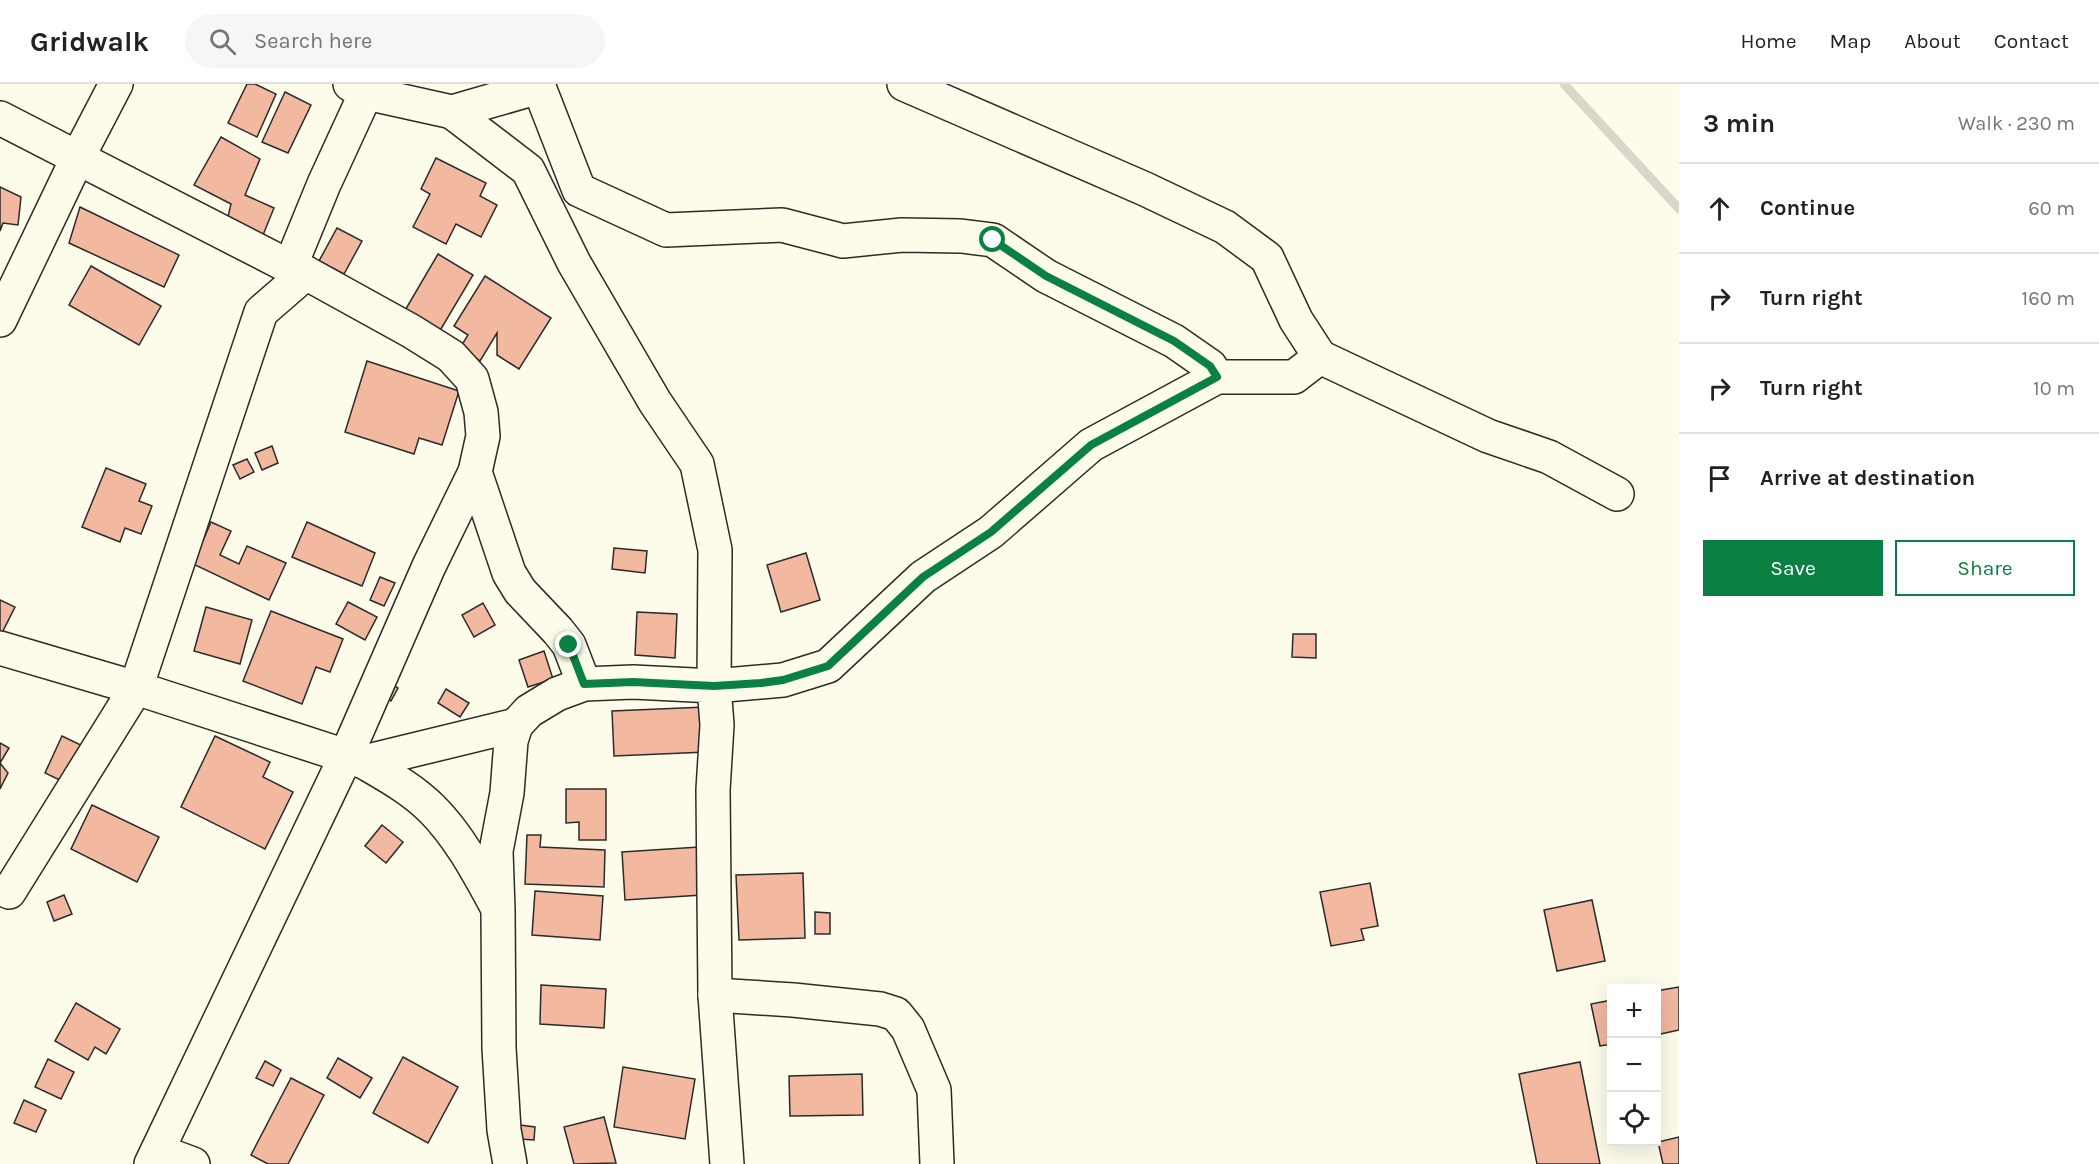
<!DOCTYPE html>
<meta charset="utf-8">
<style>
:root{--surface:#fff;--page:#f6f6f6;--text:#222;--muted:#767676;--line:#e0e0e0;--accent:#0b8043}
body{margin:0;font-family:Karla,sans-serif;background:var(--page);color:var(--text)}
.controls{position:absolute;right:18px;bottom:18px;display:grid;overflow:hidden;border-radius:0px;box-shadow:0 6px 24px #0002}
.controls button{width:54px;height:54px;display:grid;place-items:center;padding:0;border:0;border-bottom:2px solid var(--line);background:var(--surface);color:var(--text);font:30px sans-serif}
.stop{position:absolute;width:18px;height:18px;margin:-14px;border:4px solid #0b8043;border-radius:50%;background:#fff}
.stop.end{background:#0b8043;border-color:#fff;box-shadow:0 2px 6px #0008}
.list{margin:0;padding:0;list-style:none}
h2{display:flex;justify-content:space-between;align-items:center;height:78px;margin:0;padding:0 24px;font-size:26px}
h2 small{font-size:20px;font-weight:400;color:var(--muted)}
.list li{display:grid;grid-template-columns:39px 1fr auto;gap:18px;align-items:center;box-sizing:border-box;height:90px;padding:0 24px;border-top:2px solid var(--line)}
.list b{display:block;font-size:22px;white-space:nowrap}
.list em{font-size:20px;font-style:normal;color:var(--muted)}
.actions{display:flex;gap:12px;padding:18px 24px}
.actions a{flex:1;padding:14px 0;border:2px solid var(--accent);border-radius:0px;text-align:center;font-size:21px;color:var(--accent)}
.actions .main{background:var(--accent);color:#fff}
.icon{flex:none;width:33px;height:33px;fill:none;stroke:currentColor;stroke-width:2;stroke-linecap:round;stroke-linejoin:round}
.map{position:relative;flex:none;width:1679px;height:1080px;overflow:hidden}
header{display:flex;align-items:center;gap:36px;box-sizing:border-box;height:84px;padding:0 30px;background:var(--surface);border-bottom:2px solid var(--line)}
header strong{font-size:28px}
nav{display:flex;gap:33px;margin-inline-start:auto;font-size:21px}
.search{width:420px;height:54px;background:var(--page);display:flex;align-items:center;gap:15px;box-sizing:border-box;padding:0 21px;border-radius:33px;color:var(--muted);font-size:22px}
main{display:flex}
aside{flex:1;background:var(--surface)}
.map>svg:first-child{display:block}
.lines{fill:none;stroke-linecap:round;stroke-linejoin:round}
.stream{stroke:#d8d7c9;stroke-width:9}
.building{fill:#f2b8a0;stroke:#2b2b2b;stroke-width:1.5}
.minor-casing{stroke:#2b2b2b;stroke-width:36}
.minor{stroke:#fdfbea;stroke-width:33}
.route{stroke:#0b8043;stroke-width:8}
</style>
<header>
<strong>Gridwalk</strong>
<div class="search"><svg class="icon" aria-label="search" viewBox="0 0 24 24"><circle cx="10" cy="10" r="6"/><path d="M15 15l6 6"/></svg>Search here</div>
<nav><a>Home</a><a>Map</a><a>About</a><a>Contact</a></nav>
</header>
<main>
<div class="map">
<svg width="1679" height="1080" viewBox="0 0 1679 1080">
<rect width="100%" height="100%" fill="#fdfbea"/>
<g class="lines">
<!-- stream -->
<polyline class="stream" points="1564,0 1679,125"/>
</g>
<!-- building -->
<g class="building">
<polygon points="247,0 255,0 276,10 257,53 228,39"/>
<polygon points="285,8 311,21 288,69 262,58"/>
<polygon points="221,53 260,75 245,111 274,124 261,156 227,137 231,120 194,101"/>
<polygon points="436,74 486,99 480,112 497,121 481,153 456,140 446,160 413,143 430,110 421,105"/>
<polygon points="0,103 21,113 18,141 3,139 0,147"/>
<polygon points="80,123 179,171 164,203 69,159"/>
<polygon points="337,144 362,157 344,190 319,177"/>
<polygon points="438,170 473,191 438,250 404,228"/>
<polygon points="91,182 161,222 139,261 69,221"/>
<polygon points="485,192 551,234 519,285 497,271 497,249 480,277 460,264 468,251 454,242"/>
<polygon points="367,277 459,307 442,361 419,354 414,370 345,348"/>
<polygon points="272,362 278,379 262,386 255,369"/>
<polygon points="247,375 254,388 240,395 233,381"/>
<polygon points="106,384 146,400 139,417 152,422 141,450 125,444 120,458 82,443"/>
<polygon points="211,438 231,447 220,471 239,480 247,462 286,479 269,516 193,480"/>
<polygon points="307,438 375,469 362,502 292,473"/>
<polygon points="614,464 647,467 645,489 612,485"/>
<polygon points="806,469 820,516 781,528 767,481"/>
<polygon points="380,493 395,499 384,522 370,516"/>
<polygon points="0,516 15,523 0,553"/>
<polygon points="348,518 377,533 365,556 336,540"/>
<polygon points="483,519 495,541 474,553 462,531"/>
<polygon points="206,523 252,536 240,580 194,567"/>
<polygon points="271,527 343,555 330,588 316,583 302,620 243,597"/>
<polygon points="637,528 677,530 675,574 635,571"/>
<polygon points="1293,550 1316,550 1316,574 1292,573"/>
<polygon points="544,567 553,595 528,603 519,576"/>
<polygon points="384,596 398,604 391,617 377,609"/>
<polygon points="446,605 469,619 460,633 438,619"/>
<polygon points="705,623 707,668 614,672 612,627"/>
<polygon points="62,652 85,663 68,700 45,689"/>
<polygon points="215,652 270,678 263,693 293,708 265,765 181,723"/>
<polygon points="0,659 9,664 0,679 8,689 0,705"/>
<polygon points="566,705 606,705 606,756 579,756 579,738 566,739"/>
<polygon points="92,721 159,753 137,798 71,765"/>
<polygon points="382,741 403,758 386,779 365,762"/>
<polygon points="527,751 541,751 540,763 605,766 604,803 525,800"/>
<polygon points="699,763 702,811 625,816 622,768"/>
<polygon points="803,789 805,854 739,856 736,791"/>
<polygon points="1370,799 1378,842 1361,845 1364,856 1331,862 1320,808"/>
<polygon points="535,807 603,812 600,856 532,851"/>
<polygon points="64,811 72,830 54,837 47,818"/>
<polygon points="1592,816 1605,877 1557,887 1544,826"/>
<polygon points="815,828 830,829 830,850 815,850"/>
<polygon points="541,901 606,905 604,944 540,940"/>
<polygon points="1679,903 1679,946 1656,951 1656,907"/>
<polygon points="1612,916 1612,960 1600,962 1591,920"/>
<polygon points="76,919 120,945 106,970 95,963 88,976 55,957"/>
<polygon points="403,973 458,1003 428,1059 373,1029"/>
<polygon points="338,974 372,994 360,1014 327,994"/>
<polygon points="48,975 74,988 61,1015 35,1003"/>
<polygon points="265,977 281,986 273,1002 256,994"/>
<polygon points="1580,978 1600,1080 1537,1080 1519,990"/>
<polygon points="623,983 695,995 685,1055 614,1043"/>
<polygon points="862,990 863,1031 790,1032 789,992"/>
<polygon points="291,994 324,1011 288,1080 268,1080 251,1071"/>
<polygon points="24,1016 46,1026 36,1048 14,1039"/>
<polygon points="604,1033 616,1079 574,1080 564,1043"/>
<polygon points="520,1041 535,1043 534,1056 519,1055"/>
<polygon points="1679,1053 1679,1080 1663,1080 1658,1058"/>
</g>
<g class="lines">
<!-- minor casing -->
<g class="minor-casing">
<g id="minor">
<polyline points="350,0 366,9 452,28 539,3 579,106 666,146 782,141 843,157 902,151 961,152 993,156 1046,192 1174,257 1210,282 1217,293"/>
<polyline points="904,0 1145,105 1225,143 1267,174 1296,236 1320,273"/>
<polyline points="452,28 528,86 574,179 655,318 697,380 715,466 714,602 783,596 828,582 923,493 991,448 1091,361 1217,293 1294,293 1320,273 1488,352 1549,373 1617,410"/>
<polyline points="0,34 290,183 306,189 411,247 451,272 472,295 481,328 483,352 475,388 429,482 346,672 151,1080"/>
<polyline points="290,183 324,100 370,0"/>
<polyline points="0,236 78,73 116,0"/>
<polyline points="475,388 509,489 520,507 558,547 569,561 584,600"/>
<path d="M0 564 136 604 364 678C388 692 412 705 432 725 459 752 478 788 496 821"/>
<polyline points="364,678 516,641"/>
<polyline points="9,808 136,604 261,228 306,189"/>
<polyline points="715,911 793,916 880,925 896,930 908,945 934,1006 937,1080"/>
<polyline points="158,1067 193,1080"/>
<polyline points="510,1080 504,1046 499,964 498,826 496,767 507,709 511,657 516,641 529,627 557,610 584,600 633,598 714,602 717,641 713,706 715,911 727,1080"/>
</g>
</g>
<!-- minor -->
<use href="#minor" class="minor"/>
</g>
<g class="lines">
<!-- route -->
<polyline class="route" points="569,561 584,600 633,598 714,602 761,599 783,596 828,582 923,493 991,448 1091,361 1217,293 1210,282 1174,257 1046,192 993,156"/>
</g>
</svg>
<div class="controls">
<button>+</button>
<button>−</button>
<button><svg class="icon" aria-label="locate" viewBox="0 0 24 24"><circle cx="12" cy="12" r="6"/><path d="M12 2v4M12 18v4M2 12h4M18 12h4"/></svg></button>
</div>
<div class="stop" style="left:993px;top:156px"></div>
<div class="stop end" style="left:569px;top:561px"></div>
</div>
<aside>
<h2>3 min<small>Walk · 230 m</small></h2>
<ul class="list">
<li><svg class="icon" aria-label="ahead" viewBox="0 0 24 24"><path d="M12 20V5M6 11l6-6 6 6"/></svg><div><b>Continue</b></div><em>60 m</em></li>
<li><svg class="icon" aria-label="right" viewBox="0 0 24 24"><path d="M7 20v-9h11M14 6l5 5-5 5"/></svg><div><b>Turn right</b></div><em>160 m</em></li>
<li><svg class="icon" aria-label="right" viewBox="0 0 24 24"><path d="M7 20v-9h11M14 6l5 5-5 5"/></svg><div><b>Turn right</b></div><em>10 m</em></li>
<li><svg class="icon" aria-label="arrive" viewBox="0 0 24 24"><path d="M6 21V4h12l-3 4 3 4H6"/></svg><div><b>Arrive at destination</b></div></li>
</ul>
<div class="actions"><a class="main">Save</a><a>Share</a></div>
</aside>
</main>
